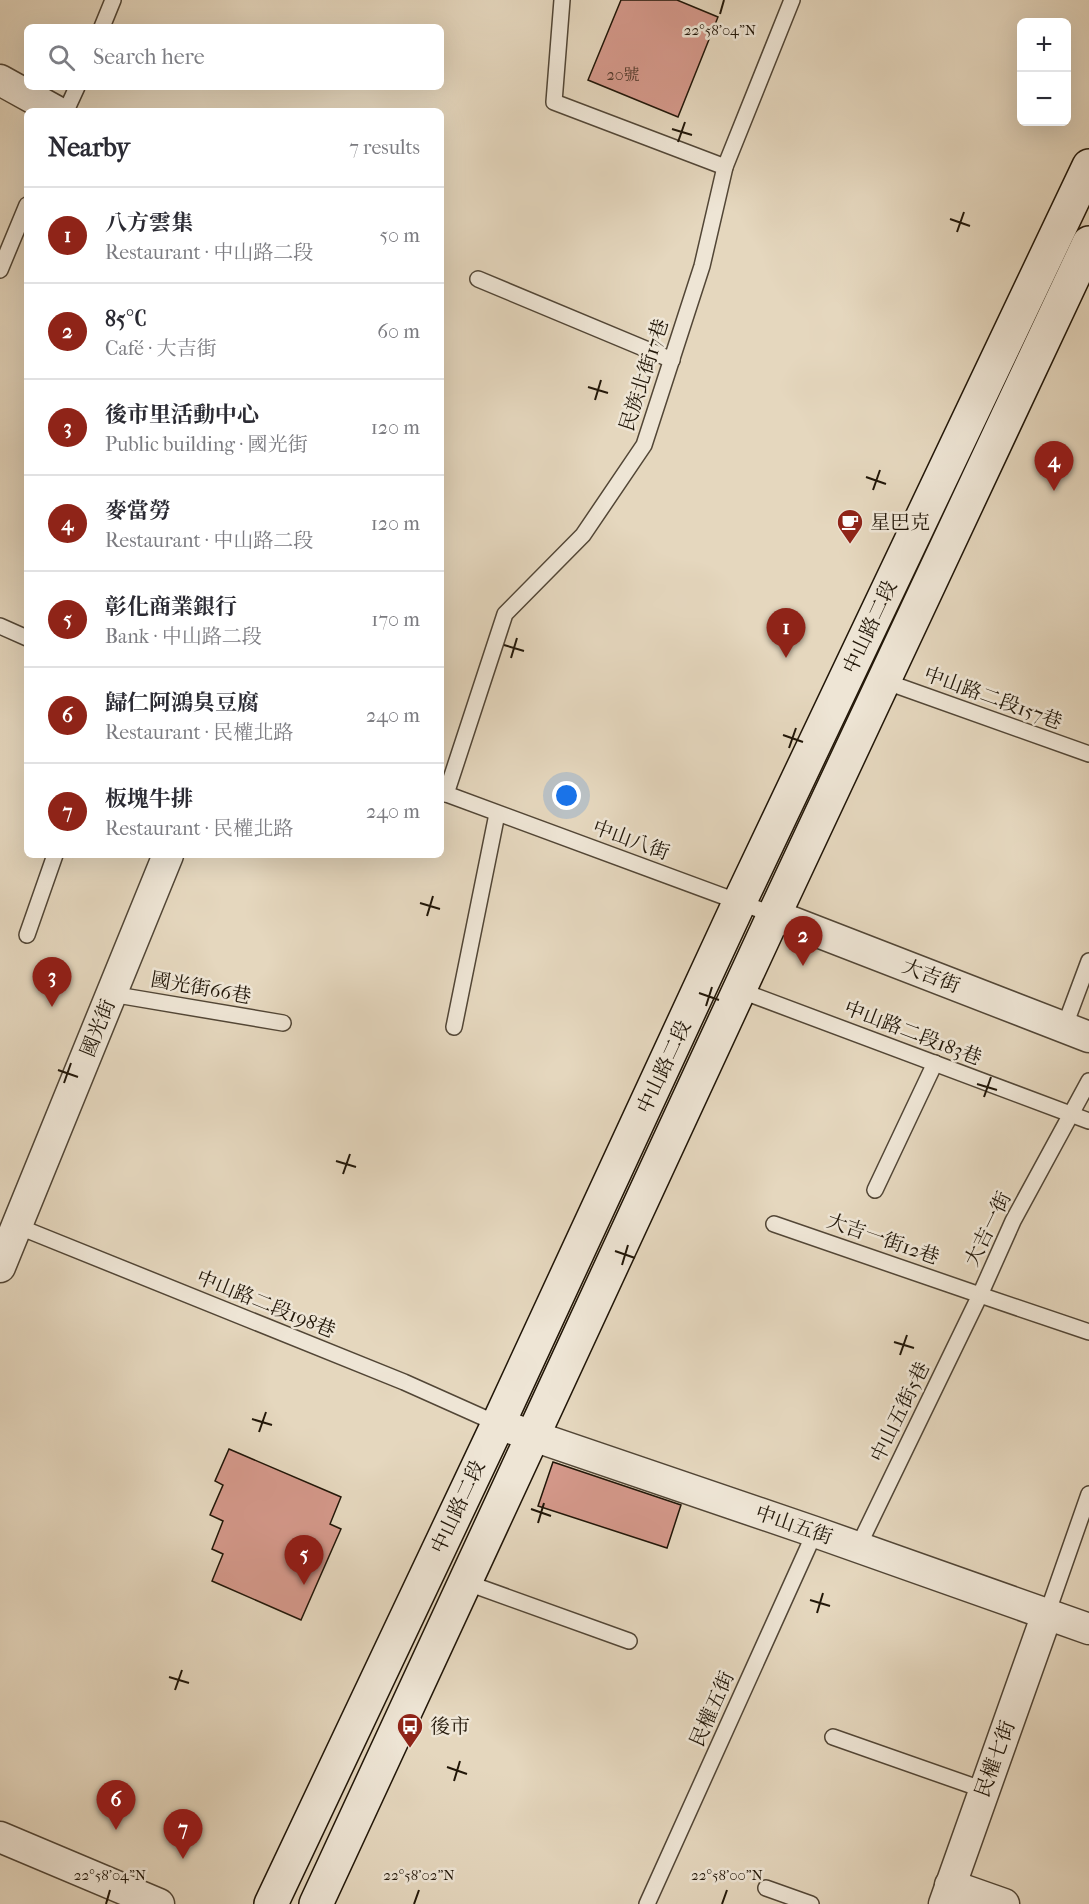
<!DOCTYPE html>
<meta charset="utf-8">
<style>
:root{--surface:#fff;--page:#f7f7f7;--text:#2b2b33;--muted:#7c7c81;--line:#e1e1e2;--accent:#8f2418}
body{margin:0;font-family:"IM FELL French Canon","Noto Serif TC",serif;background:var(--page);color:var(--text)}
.controls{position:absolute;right:18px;top:18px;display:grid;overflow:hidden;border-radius:9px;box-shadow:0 6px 24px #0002}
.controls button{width:54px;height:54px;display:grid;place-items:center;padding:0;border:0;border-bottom:2px solid var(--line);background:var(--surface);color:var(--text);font:30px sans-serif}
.you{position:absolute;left:567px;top:796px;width:21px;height:21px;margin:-15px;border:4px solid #fff;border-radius:50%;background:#1a73e8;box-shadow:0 0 0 9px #1a73e833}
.badge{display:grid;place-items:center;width:39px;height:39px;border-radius:50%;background:var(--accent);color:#fff;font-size:20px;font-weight:700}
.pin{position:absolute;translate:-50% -50px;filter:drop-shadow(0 2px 3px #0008)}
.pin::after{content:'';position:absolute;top:32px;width:21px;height:18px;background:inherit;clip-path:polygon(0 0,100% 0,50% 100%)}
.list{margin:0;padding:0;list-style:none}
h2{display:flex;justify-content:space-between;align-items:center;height:78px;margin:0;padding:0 24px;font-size:26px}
h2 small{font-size:20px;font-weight:400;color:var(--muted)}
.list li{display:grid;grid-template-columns:39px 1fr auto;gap:18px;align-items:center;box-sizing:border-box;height:96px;padding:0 24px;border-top:2px solid var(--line)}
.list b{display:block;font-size:22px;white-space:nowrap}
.list p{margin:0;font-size:20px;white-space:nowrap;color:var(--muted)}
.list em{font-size:20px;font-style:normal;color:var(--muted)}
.icon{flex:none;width:33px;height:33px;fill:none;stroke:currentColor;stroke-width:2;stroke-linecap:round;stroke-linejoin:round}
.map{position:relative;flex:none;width:1089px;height:1904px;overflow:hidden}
.search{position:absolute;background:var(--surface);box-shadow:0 6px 24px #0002;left:24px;top:24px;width:420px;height:66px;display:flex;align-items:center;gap:15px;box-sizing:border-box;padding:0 21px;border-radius:9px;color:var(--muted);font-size:22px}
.panel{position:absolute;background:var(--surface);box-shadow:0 6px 24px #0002;left:24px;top:108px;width:420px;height:750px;border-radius:9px}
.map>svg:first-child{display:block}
.building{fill:#d4988a;stroke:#211608;stroke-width:1.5}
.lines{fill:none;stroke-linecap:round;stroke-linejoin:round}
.lane-casing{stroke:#524636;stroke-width:18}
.street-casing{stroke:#524636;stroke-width:33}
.secondary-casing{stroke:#211608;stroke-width:36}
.lane{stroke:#eee5d5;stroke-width:15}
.street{stroke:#eee5d5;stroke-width:30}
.secondary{stroke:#eee5d5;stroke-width:33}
.ticks{fill:none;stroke:#211608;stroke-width:2}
.labels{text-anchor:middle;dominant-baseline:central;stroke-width:5;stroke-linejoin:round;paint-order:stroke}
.number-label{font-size:16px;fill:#4e3628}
.street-label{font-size:20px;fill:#211608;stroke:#eee5d5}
.poi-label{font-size:20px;fill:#211608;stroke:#eee5d5;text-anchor:start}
.ticks-label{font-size:15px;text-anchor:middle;fill:#211608;stroke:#eee5d5;stroke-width:5;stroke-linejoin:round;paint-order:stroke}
</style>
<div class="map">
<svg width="1089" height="1904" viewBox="0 0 1089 1904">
<rect width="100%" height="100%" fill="#e5d7be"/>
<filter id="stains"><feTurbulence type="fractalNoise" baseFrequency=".00333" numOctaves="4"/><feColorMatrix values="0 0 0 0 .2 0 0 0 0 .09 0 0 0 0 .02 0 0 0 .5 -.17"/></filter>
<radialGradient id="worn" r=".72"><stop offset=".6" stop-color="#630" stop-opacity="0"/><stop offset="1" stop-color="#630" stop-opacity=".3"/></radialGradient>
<!-- building -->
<g class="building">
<polygon points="621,0 677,0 718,17 678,117 588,80"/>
<polygon points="229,1449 341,1497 330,1524 341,1529 301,1620 212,1581 223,1554 212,1549 223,1521 210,1515 223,1485 215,1481"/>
<polygon points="553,1462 681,1505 667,1548 538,1506"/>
</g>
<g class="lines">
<!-- lane casing -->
<g class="lane-casing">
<g id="lane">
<polyline points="562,0 554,102 725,167"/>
<polyline points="102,27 113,0"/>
<polyline points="66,111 77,87"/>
<polyline points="0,270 27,205"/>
<polyline points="478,279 672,360"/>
<polyline points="0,626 27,638"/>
<polyline points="884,681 1089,754"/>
<polyline points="441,792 774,915"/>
<polyline points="446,794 505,614 583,535 644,445 702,266 725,167 792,0"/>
<polyline points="27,935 55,855"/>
<polyline points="739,990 1089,1121"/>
<polyline points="111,994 283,1023"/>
<polyline points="454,1027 497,814"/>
<polyline points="1064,1028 1089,961"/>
<polyline points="1089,1081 1013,1221 980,1295 1089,1332"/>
<polyline points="875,1190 935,1063"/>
<polyline points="774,1224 980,1295 858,1547"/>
<polyline points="17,1226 404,1382 498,1424"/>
<polyline points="465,1582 629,1641"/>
<polyline points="1047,1614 1089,1494"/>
<polyline points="833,1737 984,1790"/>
<polyline points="766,1888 811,1904"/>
<polyline points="647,1904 815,1532"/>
</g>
</g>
<!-- street casing -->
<g class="street-casing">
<g id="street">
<polyline points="0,80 56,111"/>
<polyline points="774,915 1089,1037"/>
<polyline points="0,1267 168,855"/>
<polyline points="498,1424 815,1532 1089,1629"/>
<polyline points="0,1837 159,1904"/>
<polyline points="950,1885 1004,1904"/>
<polyline points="944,1904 1047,1614"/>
</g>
</g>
<!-- secondary casing -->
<g class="secondary-casing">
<g id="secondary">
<polyline points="271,1904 498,1424 740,901 1089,166"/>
<polyline points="316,1904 774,915 1089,243"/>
</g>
</g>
<!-- lane -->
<use href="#lane" class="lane"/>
<!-- street -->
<use href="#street" class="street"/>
<!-- secondary -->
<use href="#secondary" class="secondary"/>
</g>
<!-- ticks -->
<path class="ticks" d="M720 14 724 0M672 129 692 135M678 142 685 122M950 219 970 226M957 232 964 212M588 387 608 393M595 400 601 380M866 477 886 484M873 490 880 470M504 645 524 651M511 658 517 638M783 735 803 742M789 748 796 728M420 903 440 909M427 916 433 896M699 993 719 1000M706 1006 712 987M58 1070 78 1077M64 1083 71 1063M977 1084 997 1090M984 1097 991 1077M336 1161 356 1167M343 1174 350 1154M615 1251 635 1258M622 1265 628 1245M894 1342 914 1348M900 1355 907 1335M252 1419 272 1425M259 1432 266 1412M531 1509 551 1516M538 1523 544 1503M810 1600 830 1606M817 1613 823 1593M169 1677 189 1683M175 1690 182 1670M447 1767 467 1774M454 1781 460 1761M106 1904 110 1890M414 1904 419 1890M722 1904 727 1890"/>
<!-- icons -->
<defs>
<g id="cafe-pin" transform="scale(1.35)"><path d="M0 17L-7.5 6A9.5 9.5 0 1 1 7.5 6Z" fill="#8f2418" stroke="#eee5d5"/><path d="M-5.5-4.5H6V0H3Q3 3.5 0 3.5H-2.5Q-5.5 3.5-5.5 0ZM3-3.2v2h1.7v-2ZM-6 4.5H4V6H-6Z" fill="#fff"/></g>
<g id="bus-pin" transform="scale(1.35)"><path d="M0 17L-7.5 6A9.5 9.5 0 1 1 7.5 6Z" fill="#8f2418" stroke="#eee5d5"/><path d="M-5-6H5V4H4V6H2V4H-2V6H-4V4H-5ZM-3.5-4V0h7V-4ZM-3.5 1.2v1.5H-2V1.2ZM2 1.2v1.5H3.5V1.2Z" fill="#fff"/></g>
</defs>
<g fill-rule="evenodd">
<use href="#cafe-pin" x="850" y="522"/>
<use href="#bus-pin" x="410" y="1726"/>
</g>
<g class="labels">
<!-- number labels -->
<g class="number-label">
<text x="623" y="74">20號</text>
</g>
<!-- street labels -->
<g class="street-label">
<text transform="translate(644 375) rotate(-72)">民族北街17巷</text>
<text transform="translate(870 627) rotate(-65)">中山路二段</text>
<text transform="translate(993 698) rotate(20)">中山路二段157巷</text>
<text transform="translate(631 840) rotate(20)">中山八街</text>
<text transform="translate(931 976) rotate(21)">大吉街</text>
<text transform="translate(201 988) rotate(10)">國光街66巷</text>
<text transform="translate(98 1028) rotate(-68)">國光街</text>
<text transform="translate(913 1033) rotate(21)">中山路二段183巷</text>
<text transform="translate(664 1067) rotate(-65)">中山路二段</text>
<text transform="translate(988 1229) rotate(-64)">大吉一街</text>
<text transform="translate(883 1239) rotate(19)">大吉一街12巷</text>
<text transform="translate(266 1304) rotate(22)">中山路二段198巷</text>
<text transform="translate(900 1412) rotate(-64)">中山五街5巷</text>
<text transform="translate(458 1507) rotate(-65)">中山路二段</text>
<text transform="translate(794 1525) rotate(19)">中山五街</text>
<text transform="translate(712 1709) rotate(-66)">民權五街</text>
<text transform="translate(995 1759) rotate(-70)">民權七街</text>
</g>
<!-- poi labels -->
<g class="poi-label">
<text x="870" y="522">星巴克</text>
<text x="430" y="1726">後市</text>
</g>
</g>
<g class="ticks-label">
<text x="720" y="35">22°58'04"N</text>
<text x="110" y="1880">22°58'04"N</text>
<text x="419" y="1880">22°58'02"N</text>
<text x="727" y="1880">22°58'00"N</text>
</g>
<rect width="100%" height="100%" filter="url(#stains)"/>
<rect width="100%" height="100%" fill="url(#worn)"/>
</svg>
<div class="controls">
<button>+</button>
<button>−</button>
</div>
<div class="you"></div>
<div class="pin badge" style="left:786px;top:658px">1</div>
<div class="pin badge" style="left:803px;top:966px">2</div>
<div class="pin badge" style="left:52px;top:1007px">3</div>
<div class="pin badge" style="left:1054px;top:491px">4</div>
<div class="pin badge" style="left:304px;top:1585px">5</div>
<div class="pin badge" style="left:116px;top:1830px">6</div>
<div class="pin badge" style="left:183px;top:1859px">7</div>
<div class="search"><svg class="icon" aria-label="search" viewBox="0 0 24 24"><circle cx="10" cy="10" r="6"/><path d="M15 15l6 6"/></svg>Search here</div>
<section class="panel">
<h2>Nearby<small>7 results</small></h2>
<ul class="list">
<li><span class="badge">1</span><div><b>八方雲集</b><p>Restaurant · 中山路二段</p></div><em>50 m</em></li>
<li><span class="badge">2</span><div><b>85℃</b><p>Café · 大吉街</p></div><em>60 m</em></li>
<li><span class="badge">3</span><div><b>後市里活動中心</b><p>Public building · 國光街</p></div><em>120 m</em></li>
<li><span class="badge">4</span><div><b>麥當勞</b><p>Restaurant · 中山路二段</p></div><em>120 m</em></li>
<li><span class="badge">5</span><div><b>彰化商業銀行</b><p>Bank · 中山路二段</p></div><em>170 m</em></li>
<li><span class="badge">6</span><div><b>歸仁阿鴻臭豆腐</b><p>Restaurant · 民權北路</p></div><em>240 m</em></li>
<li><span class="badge">7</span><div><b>板塊牛排</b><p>Restaurant · 民權北路</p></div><em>240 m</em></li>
</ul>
</section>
</div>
